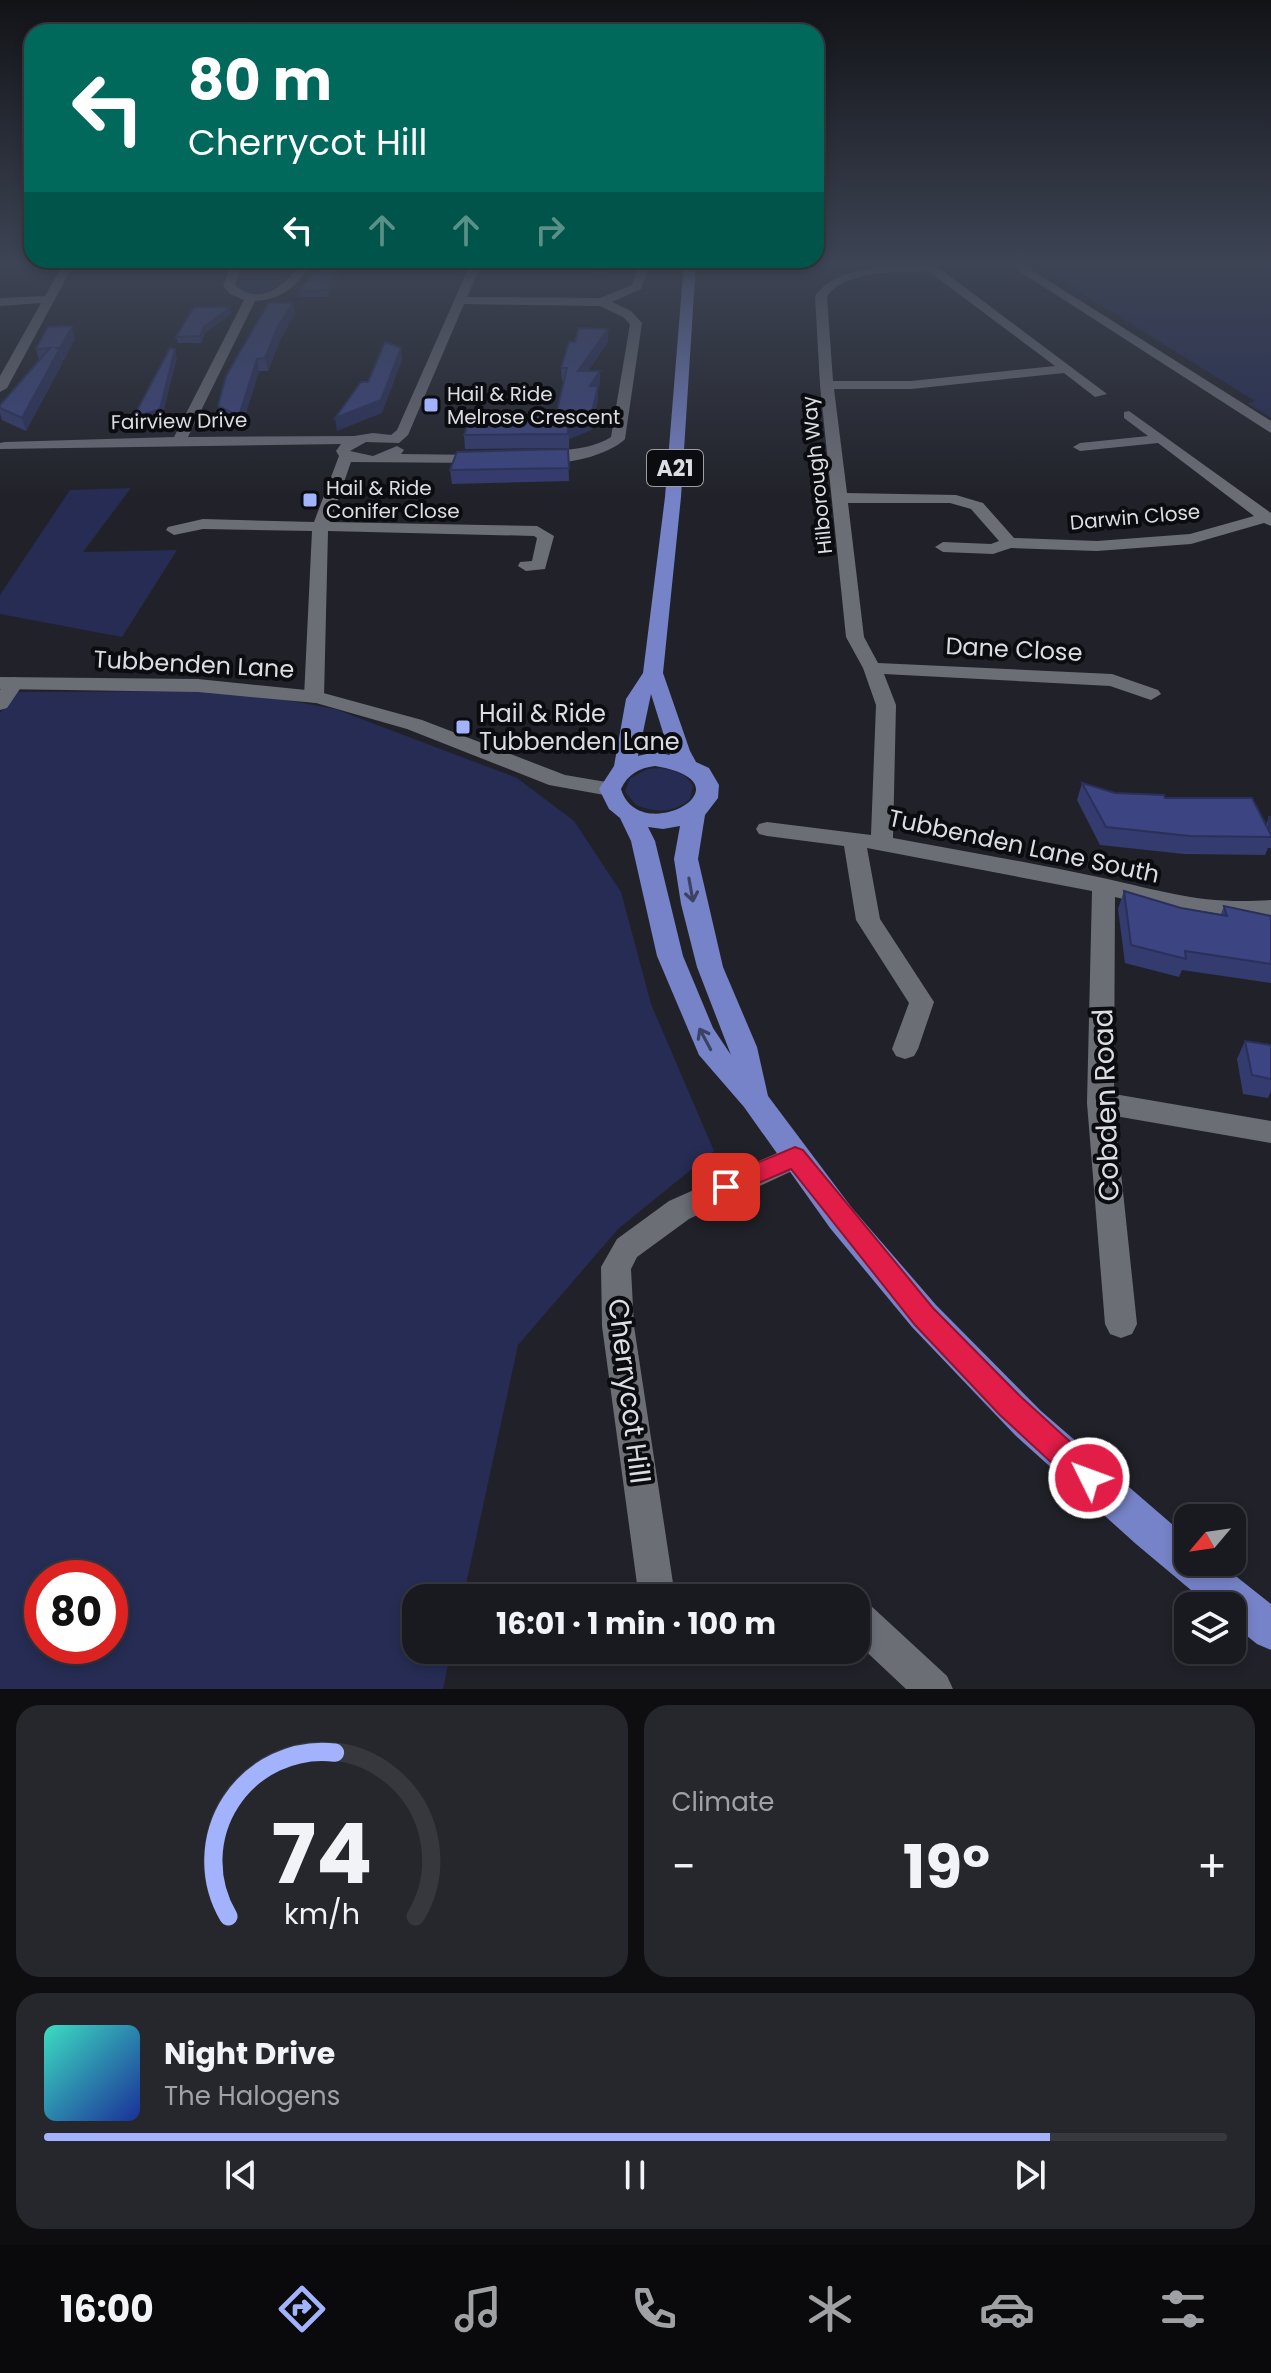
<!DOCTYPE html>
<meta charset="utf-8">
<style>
body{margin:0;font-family:Poppins,sans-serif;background:#26272c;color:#f1f3f6;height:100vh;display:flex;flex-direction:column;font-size:30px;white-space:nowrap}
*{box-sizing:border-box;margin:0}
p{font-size:26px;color:#9fa1a4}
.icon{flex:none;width:44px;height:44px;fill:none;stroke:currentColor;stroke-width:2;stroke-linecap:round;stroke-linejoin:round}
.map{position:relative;height:1689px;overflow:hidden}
.details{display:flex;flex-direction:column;gap:16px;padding:16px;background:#0e0e11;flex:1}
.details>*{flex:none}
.banner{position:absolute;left:24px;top:24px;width:800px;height:244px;border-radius:24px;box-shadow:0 4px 12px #0003,0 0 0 2px #37383d;background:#00695c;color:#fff;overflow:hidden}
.needle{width:52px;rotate:241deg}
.controls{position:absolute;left:1174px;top:1504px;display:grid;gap:16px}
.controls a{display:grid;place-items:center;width:72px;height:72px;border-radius:16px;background:#191a1f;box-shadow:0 4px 12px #0003,0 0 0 2px #37383d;font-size:40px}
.speed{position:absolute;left:24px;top:1560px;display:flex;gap:16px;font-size:40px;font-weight:700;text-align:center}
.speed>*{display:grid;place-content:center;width:104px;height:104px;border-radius:50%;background:#191a1f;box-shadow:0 4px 12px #0003,0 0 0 2px #37383d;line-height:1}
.speed .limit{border:12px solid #d22;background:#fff;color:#111}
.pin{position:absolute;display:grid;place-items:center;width:68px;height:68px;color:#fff;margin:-34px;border-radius:16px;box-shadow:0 4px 12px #0006}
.me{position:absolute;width:88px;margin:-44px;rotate:312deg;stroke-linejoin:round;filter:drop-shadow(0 0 6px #0008)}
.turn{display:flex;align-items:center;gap:28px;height:168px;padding:0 32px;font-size:36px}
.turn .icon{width:104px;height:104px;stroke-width:2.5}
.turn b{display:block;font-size:56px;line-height:68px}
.lanes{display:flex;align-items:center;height:76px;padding:0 32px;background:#0003;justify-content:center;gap:40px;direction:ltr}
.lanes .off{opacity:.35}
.big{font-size:60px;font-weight:700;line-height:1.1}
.details .widget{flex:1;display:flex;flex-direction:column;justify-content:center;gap:12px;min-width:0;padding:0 28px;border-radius:24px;background:#26272c}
.details .dial{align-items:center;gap:0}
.dial svg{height:208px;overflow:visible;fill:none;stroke:#37383d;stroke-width:7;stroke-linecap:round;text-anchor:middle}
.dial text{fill:#f1f3f6;stroke:none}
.song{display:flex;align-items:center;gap:24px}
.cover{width:96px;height:96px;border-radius:12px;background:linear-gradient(135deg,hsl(170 70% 55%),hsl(230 70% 35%))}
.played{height:8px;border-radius:4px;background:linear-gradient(90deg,#a2b2fd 85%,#37383d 85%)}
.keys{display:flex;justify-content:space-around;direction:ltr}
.heat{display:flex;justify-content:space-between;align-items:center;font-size:44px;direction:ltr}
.details .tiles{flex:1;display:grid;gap:16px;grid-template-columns:1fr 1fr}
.widget:last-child{grid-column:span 2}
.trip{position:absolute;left:402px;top:1584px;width:468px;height:80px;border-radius:24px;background:#191a1f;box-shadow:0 4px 12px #0003,0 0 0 2px #37383d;font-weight:700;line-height:80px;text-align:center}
.dock{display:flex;height:128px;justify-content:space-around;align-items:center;background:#0a0a0c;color:#9fa1a4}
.dock .icon{width:56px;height:56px}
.dock .selected{color:#a2b2fd}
.dock b{font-size:36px;color:#f1f3f6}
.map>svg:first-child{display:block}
.green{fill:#262c53;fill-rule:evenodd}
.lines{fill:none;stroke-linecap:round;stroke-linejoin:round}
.minor{fill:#6c6e76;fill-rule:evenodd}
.tertiary{fill:#6c6e76;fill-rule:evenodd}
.secondary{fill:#6c6e76;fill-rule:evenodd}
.trunk{fill:#7683c8;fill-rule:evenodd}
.wall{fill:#343b6f}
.shaded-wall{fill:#2a305a}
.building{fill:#3c4581;stroke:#2a305a;stroke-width:2}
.oneway{stroke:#3b4262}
.route{fill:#e11d48;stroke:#92132f;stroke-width:2}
.poi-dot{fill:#a2b2fd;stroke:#0b0c0f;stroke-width:3}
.labels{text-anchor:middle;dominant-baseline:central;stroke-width:8;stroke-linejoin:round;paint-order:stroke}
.far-poi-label{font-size:20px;fill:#dcdde2;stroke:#0b0c0f;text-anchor:start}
.far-street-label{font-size:20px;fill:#dcdde2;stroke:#0b0c0f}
.shield{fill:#0b0c0f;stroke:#9d9ea3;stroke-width:2}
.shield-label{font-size:22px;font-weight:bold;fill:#dcdde2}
.street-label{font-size:24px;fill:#dcdde2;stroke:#0b0c0f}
.poi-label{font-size:24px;fill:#dcdde2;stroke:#0b0c0f;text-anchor:start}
.near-street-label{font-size:28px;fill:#dcdde2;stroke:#0b0c0f}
</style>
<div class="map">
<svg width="1271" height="1689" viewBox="0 0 1271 1689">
<rect width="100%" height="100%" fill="#212229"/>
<path class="green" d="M242 262H300C287 280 258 313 235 286Z
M1031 262H1271V418L1247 403 1255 401Z
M131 488 83 552 177 550 122 637 0 614V595L70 490Z
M238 691 335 709 517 778 574 821 621 892 651 1004 714 1151 618 1229 518 1345 463 1598H416V1650H451L443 1689H0V713L18 692ZM42 1578H110V1646H42Z
M660 768C674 770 686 773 693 786L690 799C675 813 655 813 636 805L625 792 630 778 648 769Z"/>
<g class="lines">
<path class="minor" d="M64 262H75L7 388 0 392V376L41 303 0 306V298L45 296Z
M232 262H243L235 285C261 308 287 284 301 262H312C297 286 284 299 255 301L188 437 354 436 373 433 391 435 397 430 471 262H482L467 297 600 298 632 285 640 262H651L641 289 612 302 631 311 642 323 625 439C610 455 553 471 535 457 547 447 585 454 611 437L630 324 623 317 600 306 464 304 408 435 399 443 366 442 350 451 373 456 397 446 404 450 401 454 483 455 490 459 483 463 351 462 330 522 537 526 554 536 545 569 526 571 518 566 520 562 532 561 537 538 534 536 328 531 324 697 314 703 304 697 312 531 203 529 174 535 166 530 168 527 203 519 314 522 339 456 336 451 341 444 0 449V443L5 442 174 437 244 300 230 294 223 286Z
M919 262 935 265 1107 394 1095 397 1064 373 911 389H834L847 493 956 495 983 503 1014 538 1097 541 1190 534 1254 516 1158 443 1080 451 1073 447 1080 443 1148 436 1124 418V412L1129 411 1271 513V526L1264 523 1191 544 1097 551 1011 548 993 554 943 552 935 547 943 542 991 544 999 541 971 509 950 503H848L864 637 878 663 1112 674 1158 690 1161 694 1151 700 1110 686 884 674 896 705 893 838C963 851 1033 863 1103 878 1167 892 1203 905 1271 900V916C1213 920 1171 911 1115 897L1114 1094 1271 1121V1143L1115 1116 1137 1324 1132 1334 1121 1338 1110 1334 1105 1324 1087 1103 1092 891 867 848 880 919 934 1002 918 1049 914 1056 905 1059 896 1056 892 1049 909 1003 856 920 844 846 767 836 759 834 756 829 759 824 767 822 871 835 876 705 863 668 846 637 820 385 815 296C838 265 885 267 920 265ZM928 271 1055 366 911 381H833L827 296C848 269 897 273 928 271Z
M15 677 24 683 7 708 0 710V690L8 679Z
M795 1145 805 1149 809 1157 805 1165 689 1219 637 1257 631 1269 634 1326 673 1583 679 1598H643L637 1584 602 1326 601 1267 617 1239 669 1201Z
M856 1599 869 1604 947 1676 953 1689H906L856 1642Z"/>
<path class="tertiary" d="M0 677 198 679 316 691 422 720 565 775 618 784 621 789 618 794 610 796 549 785 407 729 316 703 198 692 0 689Z"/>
<path class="secondary" d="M1005 262H1019L1271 421V433Z"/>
<path class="trunk" d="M684 262H696L681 497 663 673 690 751 696 762 709 768 719 785 718 798 705 815 698 859 723 967 757 1047 768 1096 852 1208 936 1305 1041 1411 1188 1538V1562H1218L1271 1604V1650L1257 1644 1232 1624V1606H1210L1136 1544 1015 1435 912 1327 830 1228 744 1107 699 1055 657 956 631 841 620 818 609 809 599 789 614 766 626 699 643 673 665 497ZM651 694 670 755 655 752 638 756ZM655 766C757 783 639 849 621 789 628 774 639 768 655 766ZM680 826 674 859 681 904 697 967 731 1055 713 1028 683 956 655 841 648 827 663 829Z"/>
</g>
<path class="wall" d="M344 262 328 297H300L299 291Z
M590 262H618L610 273H590Z
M293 303 295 314 280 340 268 371H259L241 429 221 419 218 406Z
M232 313 205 333 201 343H178L176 337Z
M75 338 64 360H62L63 362 26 431 2 420 0 413V405L39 360 36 349Z
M608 342 588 371 600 384 598 388V400L591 430 569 439V448L465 449 464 435 556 415 564 381H562L561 368Z
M568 449 569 481 452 484 450 470Z
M1082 783 1115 793 1165 798 1266 825 1269 817H1271V848H1268L1265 855 1184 854 1100 845 1077 800Z
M1124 891 1181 908 1221 914 1224 906 1271 916V983L1182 970 1179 977 1125 963 1118 909Z
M1245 1041 1271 1045V1091L1268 1098 1243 1094 1237 1059Z"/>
<path class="shaded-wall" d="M340 262H344L328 297 327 290Z
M610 262H618L610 273Z
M293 303 295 314 280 340 268 371 265 358 277 328Z
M230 307 232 313 205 333 201 343 200 336 204 327Z
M72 326 75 338 64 360 60 348Z
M608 329V342L579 384 578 371Z
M401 348 402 360 382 413 337 431 335 418Z
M175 349 177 358 162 418 135 427 133 418Z
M59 350 63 362 26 431 22 418Z
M257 359 259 371 241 429 239 416Z
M600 371V384L598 388V400L591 430 569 439 568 425 590 386Z"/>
<path class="building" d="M322 262H340L327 290 299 291Z
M269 302 293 303 277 328 265 358 257 359 239 416 218 406 226 376Z
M194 307H230L204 327 200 336 176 337Z
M72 326 60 348H56L59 350 22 418 0 408V405L50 348 36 349 48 327Z
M579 328 608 329 578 371H600L590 386H598L591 417 568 425V434L464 435 471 417 556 415 567 368H561L569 342H575Z
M385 342 401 348 381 400 335 418 361 382H368Z
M170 348 175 349 160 409 133 418Z
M568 449 569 468 450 470 457 452Z
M1082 783 1115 793 1164 795 1165 798H1252L1271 835V837L1190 836 1106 827Z
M1269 817H1271V830H1269Z
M1124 891 1181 908 1227 916 1224 906 1271 916V964L1185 951 1186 959 1131 945Z
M1245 1041 1271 1045V1079L1252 1075Z"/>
<defs><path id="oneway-shaft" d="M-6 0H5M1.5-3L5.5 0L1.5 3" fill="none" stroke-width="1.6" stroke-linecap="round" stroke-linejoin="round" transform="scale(2)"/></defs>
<g class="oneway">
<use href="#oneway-shaft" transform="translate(691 890) rotate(80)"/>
<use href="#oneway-shaft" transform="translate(705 1039) rotate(-118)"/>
</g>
<linearGradient id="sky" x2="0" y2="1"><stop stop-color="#121317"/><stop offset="0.53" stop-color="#3d4454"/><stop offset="1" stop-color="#3d4454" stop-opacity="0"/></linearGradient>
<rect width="1271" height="498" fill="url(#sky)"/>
<path class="route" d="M795 1147 803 1150 933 1308 1020 1396 1099 1468 1103 1478 1099 1488 1089 1492 1079 1488 1000 1415 915 1325 791 1169 726 1197 717 1194 714 1187 717 1180Z"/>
<g class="poi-dot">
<rect x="423" y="397" width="16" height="16" rx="4"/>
<rect x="302" y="492" width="16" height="16" rx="4"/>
<rect x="455" y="719" width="16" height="16" rx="4"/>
</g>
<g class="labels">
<g class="far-poi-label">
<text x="447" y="394">Hail &amp; Ride<tspan x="447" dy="23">Melrose Crescent</tspan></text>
<text x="326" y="488">Hail &amp; Ride<tspan x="326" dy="23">Conifer Close</tspan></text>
</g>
<g class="far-street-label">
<text transform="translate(179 421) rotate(-1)">Fairview Drive</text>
<text transform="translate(817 475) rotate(-96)">Hilborough Way</text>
<text transform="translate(1135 517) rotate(-5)">Darwin Close</text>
</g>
<rect class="shield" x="647" y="450" width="56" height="36" rx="6"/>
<g class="shield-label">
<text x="675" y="468">A21</text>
</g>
<g class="street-label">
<text transform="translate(1014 649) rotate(3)">Dane Close</text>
<text transform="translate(194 664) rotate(3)">Tubbenden Lane</text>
<text transform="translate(1024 846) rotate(12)">Tubbenden Lane South</text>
</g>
<g class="poi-label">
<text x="479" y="713">Hail &amp; Ride<tspan x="479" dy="28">Tubbenden Lane</tspan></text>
</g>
<g class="near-street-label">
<text transform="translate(1106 1105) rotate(-92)">Cobden Road</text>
<text transform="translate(629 1391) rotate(83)">Cherrycot Hill</text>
</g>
</g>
</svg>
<div class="controls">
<a><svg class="needle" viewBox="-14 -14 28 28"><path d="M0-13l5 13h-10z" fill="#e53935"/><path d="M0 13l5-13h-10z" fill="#9fa1a4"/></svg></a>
<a><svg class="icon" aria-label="layers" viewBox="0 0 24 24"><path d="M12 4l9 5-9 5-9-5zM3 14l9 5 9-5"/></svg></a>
</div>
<div class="speed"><div class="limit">80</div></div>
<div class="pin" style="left:726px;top:1187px;background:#d93025"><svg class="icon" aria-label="arrive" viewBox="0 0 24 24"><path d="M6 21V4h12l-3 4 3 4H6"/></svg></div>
<svg class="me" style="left:1089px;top:1478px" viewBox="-20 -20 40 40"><circle r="17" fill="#e11d48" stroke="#fff" stroke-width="3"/><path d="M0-11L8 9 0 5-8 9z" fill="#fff"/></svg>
<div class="trip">16:01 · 1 min · 100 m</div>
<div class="banner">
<div class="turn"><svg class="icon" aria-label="left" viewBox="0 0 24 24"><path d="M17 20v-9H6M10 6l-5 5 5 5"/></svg><div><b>80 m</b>Cherrycot Hill</div></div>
<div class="lanes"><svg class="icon" aria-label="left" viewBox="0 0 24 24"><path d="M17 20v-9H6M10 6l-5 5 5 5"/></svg><svg class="icon off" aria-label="ahead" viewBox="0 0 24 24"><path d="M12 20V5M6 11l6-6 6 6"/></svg><svg class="icon off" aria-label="ahead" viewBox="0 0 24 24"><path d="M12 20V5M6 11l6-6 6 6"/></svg><svg class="icon off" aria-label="right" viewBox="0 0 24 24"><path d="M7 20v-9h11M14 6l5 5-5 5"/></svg></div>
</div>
</div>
<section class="details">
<div class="tiles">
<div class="widget dial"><svg viewBox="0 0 100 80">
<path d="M14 69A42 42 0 1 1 86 69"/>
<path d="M14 69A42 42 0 0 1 55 6" stroke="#a2b2fd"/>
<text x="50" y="56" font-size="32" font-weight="700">74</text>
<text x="50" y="72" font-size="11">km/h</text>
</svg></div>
<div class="widget"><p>Climate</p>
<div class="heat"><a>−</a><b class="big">19°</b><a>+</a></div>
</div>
<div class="widget">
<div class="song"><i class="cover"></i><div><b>Night Drive</b><p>The Halogens</p></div></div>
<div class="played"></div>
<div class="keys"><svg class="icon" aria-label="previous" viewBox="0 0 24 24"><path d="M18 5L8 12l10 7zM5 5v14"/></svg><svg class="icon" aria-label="pause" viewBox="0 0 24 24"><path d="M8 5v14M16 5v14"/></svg><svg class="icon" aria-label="next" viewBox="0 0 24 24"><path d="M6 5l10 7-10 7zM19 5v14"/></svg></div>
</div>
</div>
</section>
<nav class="dock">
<b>16:00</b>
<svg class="icon selected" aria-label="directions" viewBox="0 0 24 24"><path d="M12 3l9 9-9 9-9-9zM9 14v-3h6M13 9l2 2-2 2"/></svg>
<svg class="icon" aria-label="music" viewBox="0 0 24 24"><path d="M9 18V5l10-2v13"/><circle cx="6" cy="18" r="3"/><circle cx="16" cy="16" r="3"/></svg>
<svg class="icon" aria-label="phone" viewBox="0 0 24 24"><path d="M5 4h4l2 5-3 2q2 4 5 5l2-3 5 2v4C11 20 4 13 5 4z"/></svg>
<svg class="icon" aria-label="climate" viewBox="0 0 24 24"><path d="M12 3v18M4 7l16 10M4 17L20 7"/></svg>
<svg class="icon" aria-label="car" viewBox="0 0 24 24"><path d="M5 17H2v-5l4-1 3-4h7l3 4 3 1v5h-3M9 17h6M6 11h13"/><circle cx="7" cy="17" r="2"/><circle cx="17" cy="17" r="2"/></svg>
<svg class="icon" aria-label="filters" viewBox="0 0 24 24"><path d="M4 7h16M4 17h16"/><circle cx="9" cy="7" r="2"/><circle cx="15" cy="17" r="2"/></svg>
</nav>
